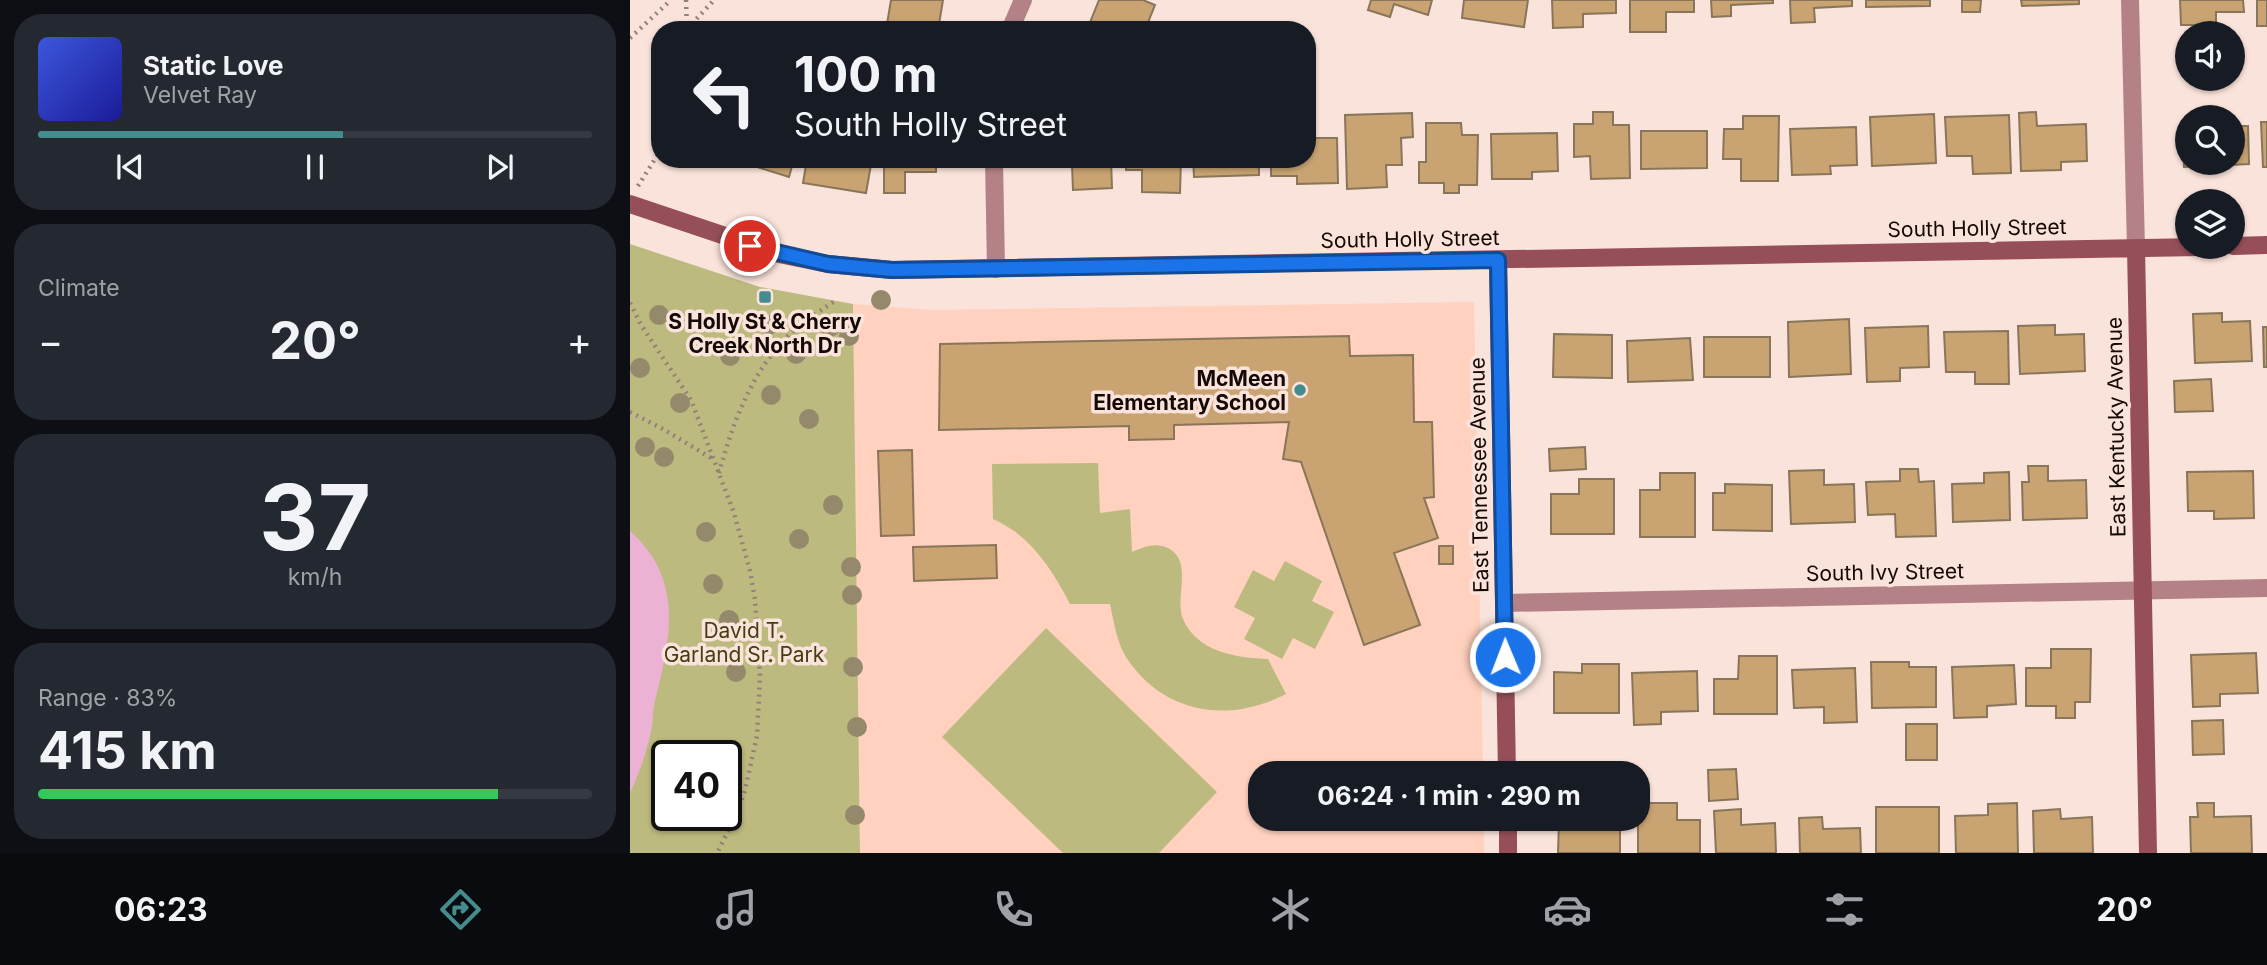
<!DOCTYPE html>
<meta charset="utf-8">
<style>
body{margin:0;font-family:Inter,sans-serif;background:#242831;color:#f1f3f6;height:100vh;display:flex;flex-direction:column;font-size:26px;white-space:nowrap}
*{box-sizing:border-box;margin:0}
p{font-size:23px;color:#9ea1a6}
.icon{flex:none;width:38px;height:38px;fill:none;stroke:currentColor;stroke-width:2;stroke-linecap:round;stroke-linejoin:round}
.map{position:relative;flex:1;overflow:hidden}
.drawer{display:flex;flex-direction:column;gap:14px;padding:14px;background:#0d0f14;width:630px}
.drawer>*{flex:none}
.banner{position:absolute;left:21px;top:21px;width:665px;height:147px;border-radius:28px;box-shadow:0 2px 5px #0004;background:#171b24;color:#f1f3f6;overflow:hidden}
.buttons{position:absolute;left:1545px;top:21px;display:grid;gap:14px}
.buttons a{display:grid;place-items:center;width:70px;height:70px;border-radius:50%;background:#171b24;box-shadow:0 2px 5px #0004;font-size:35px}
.speed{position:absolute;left:21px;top:740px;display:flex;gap:14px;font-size:35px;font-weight:700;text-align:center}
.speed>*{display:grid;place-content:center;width:91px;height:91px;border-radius:50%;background:#171b24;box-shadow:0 2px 5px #0004;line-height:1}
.speed .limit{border:4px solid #111;border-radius:10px;background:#fff;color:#111}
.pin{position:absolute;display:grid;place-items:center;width:60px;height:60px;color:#fff;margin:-30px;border:4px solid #fff;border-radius:50%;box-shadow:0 2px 7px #0007}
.me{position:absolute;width:77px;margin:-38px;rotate:359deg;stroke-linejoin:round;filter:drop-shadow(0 0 5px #0008)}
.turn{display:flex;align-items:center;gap:24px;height:147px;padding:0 28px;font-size:32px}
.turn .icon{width:91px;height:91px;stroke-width:2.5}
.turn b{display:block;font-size:49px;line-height:60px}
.big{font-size:52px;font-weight:700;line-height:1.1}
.drawer .widget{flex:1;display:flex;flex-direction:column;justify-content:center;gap:10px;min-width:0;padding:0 24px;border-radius:28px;background:#242831}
.drawer .dial{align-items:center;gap:0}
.dial b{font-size:91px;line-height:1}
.song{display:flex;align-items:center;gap:21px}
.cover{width:84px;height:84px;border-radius:10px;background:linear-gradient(135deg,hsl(230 70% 55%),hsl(240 70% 35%))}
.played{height:7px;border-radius:4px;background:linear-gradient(90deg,#448c8d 55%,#363941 55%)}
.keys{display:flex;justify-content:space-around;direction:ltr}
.heat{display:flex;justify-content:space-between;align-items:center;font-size:38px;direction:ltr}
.charge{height:10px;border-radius:5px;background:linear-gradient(90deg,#34c759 83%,#363941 0)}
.trip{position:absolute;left:618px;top:761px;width:402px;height:70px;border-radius:28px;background:#171b24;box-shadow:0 2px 5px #0004;font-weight:700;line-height:70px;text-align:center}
.menu{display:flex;height:112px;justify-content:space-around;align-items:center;background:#090b0e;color:#9ea1a6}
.menu .icon{width:49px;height:49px}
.menu .active{color:#448c8d}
.menu b{font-size:32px;color:#f1f3f6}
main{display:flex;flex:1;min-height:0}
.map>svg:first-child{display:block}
.built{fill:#ffd1be}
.green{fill:#bdba7f;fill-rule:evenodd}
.water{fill:#ebb2d3}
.building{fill:#c9a472;stroke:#897559;stroke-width:2}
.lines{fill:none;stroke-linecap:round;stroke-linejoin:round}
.path{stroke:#928079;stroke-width:4.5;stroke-dasharray:2 5;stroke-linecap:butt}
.street{stroke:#b48286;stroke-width:18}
.secondary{stroke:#964f58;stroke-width:18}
.tree{fill:#95896b}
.route-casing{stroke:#114b97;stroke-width:18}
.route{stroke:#1a73e8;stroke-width:12}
.poi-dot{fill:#448c8d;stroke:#fae3da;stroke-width:2.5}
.labels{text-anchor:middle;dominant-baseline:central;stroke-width:7;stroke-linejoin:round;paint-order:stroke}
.street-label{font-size:21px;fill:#150905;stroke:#fae3da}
.poi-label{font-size:21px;font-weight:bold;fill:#150905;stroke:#fae3da}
.park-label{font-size:21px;fill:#433f10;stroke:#fae3da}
</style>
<main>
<section class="drawer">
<div class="widget">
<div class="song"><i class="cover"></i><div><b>Static Love</b><p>Velvet Ray</p></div></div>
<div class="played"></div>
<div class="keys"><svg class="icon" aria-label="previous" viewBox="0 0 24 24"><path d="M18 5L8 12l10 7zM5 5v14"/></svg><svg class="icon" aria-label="pause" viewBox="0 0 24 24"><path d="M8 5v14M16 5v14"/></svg><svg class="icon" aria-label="next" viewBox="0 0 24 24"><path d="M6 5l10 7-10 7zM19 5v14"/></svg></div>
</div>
<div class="widget"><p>Climate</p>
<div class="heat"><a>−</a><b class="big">20°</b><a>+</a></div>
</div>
<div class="widget dial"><b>37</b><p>km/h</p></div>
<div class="widget"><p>Range · 83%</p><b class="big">415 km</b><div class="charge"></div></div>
</section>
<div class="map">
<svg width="1637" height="853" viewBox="0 0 1637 853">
<rect width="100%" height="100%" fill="#fae3da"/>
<path class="built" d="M844 302 853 773 630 774V819H854V853H230L223 304 300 310Z"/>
<path class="green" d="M0 244 130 287 223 304 230 853H0ZM37 756H96V816H37Z
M468 463 470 513 500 509 502 552C514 547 525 542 538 548 564 561 544 598 553 619 567 652 607 658 638 659L656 694C600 723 536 715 498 660 487 644 484 623 480 604H440C421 568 401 536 363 519L362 464Z
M655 561 692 581 682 601 704 612 685 649 663 638 652 659 614 639 625 618 604 607 623 570 644 581Z
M416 628 587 792 529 853H433L312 737Z"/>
<path class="water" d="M0 531C56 581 40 641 24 705 23 712 23 719 22 726 18 749 10 771 0 793Z"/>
<path class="building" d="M261 0H313L308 30H256Z
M469 0H513L525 5 515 30H457Z
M741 0H802L798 15 764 4 760 17 738 10Z
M834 0H898L894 27 832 18Z
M922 0H986V13L953 14V27L923 28Z
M1000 0H1064V12H1036V32H1000Z
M1081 0H1143V3L1101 5V16L1082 17Z
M1160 0H1222V6L1184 8 1185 22 1161 23Z
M1236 0H1300V6L1236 7Z
M1332 0H1351L1350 12H1332Z
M1391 0H1449V4L1392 6Z
M1550 0H1613L1614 12H1586V25H1551Z
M1627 0H1637V26H1627Z
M963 112H983V125H999L1000 178 961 179 960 156 944 157V124H963Z
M1406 112 1407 126 1456 124 1457 161 1431 162V170L1391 171 1389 113Z
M782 113 783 137 771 138 772 165H756L757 187 717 189 715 115Z
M1304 114 1306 163 1242 166 1240 117Z
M1379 115 1381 173 1343 174 1342 156H1317L1315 117Z
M1113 116H1149L1148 181H1111V159H1093L1094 129H1113Z
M1631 122H1637V167H1633Z
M796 123H831L832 135H848L847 185H829V193H814V183H789V162H796Z
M1603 126H1618L1619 164 1554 167 1552 129 1558 128V163H1603Z
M1226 127 1227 165 1200 166 1201 174 1162 175 1160 129Z
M1011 131H1077V168L1011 169Z
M927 133 928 171 902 172V179H862L861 134Z
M677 138H707L708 183 667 184V176H641V159H677Z
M102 159H164L159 177Z
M177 159H242L236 193 173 183Z
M254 159H306V172H275V193H254Z
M416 159H481L482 188 443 190 442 165 416 166Z
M496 159H551L550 193 512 192V170H496Z
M563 159H629V175L564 177Z
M1592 313V322L1620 321 1622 361 1565 363 1563 314Z
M1219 319 1221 374 1159 377 1158 322Z
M1425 325V335L1454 334 1455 371 1390 374 1388 326Z
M1298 326 1299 367 1270 368V381L1237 382 1235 328Z
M1633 327H1637V367H1634Z
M1378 331 1379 384H1345V372H1316L1314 332Z
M924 334 982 335V378L923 377Z
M719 336 720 356 783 355 784 422H802L804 497 794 498 808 538 764 553 790 625 734 645 671 462 653 459 659 422 544 425V439L499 440V426L309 430 310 344Z
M1074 337H1140V377H1074Z
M1060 338 1063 380 998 382 997 341Z
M1581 379 1583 411 1545 412 1544 381Z
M955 447 956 469 920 471 919 449Z
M282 450 284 535 251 536 248 451Z
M1398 466H1418V481L1456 480 1457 518 1393 520 1392 482H1399Z
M1270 469H1288L1289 482 1304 481 1306 536 1266 537 1265 514 1238 515 1236 482 1270 481Z
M1194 470V485L1224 484 1225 522 1161 524 1159 471Z
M1623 471 1624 518 1584 519V511H1558L1557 472Z
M1379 472 1380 520 1323 522 1322 484 1354 483V473Z
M1030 473H1065V537H1010V490H1030Z
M949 479H984V534H921V494H949Z
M1095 484 1142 485V531L1083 530V493H1095Z
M366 545 367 578 284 581 283 547Z
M809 546H823V564H809Z
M1421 649H1461L1460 702H1445V718H1426V706H1396V668H1421Z
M1626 653 1628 693 1590 694V706L1563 707 1561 655Z
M1109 656H1147V714H1084V679H1108Z
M1241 662H1279V667H1306V707L1242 708Z
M952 664H989V713H924V672L952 673Z
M1384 665 1386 704 1357 706V717L1324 718 1322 667Z
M1225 668 1227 722 1194 723V707L1164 708 1162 670Z
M1067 671 1068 711 1031 712V724L1004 725 1002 673Z
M1593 720 1594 754 1563 755 1562 721Z
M1276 724H1307V760H1276Z
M1106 769 1108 799 1079 801 1078 770Z
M1008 803H1047V820H1070V853H1008Z
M1387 803 1388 853H1326L1325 816 1358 815V804Z
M1567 803H1584V817L1621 816 1622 853H1561L1560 817H1568Z
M1246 807H1309V853H1246Z
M1111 809V825L1145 823 1146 853H1086L1084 811Z
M1430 809 1431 819 1462 817 1463 853H1404L1403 811Z
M1192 817 1193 829 1230 828 1231 853H1170L1169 818Z
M929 820H990V853H928Z"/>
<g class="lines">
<path class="path" d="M56 0 57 30
M57 29 84 0
M0 38 41 0
M8 186 30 151
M0 303 11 325 61 400 104 513 120 571 125 599 130 676 127 736 115 790 107 813 87 853
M0 412 33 429 81 458
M89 473C102 425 121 373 157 337 171 323 188 312 205 301"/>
<path class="street" d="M1500 0 1506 248
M380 30 393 0
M364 159 366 269
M875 603 1637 588"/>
<path class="secondary" d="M0 204 149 254 198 264 262 270 1570 247
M1603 246 1637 245
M1506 248 1518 853
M868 260 877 774
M878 819V853"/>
</g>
<g class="tree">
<circle cx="251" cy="300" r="10"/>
<circle cx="29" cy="315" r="10"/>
<circle cx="139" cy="325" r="10"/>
<circle cx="200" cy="327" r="10"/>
<circle cx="219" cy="336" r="10"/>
<circle cx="166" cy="354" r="10"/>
<circle cx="100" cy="356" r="10"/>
<circle cx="10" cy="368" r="10"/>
<circle cx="141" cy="395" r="10"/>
<circle cx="50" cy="403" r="10"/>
<circle cx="179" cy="419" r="10"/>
<circle cx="15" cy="447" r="10"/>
<circle cx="34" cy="457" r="10"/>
<circle cx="203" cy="505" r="10"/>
<circle cx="76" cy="532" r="10"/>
<circle cx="169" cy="539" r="10"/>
<circle cx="221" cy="567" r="10"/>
<circle cx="83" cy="584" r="10"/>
<circle cx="222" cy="595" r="10"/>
<circle cx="99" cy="620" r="10"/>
<circle cx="223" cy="667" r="10"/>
<circle cx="106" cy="672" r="10"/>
<circle cx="227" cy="727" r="10"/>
<circle cx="225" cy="815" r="10"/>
</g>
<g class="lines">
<g class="route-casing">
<path id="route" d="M120 246 198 264 262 270 868 260 875 657"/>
</g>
<use href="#route" class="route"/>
</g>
<g class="poi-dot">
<rect x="128" y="290" width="14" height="14" rx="3.5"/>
<circle cx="670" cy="390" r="7"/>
</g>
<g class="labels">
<g class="street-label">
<text transform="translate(1347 228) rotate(-1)">South Holly Street</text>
<text transform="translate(780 239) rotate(-1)">South Holly Street</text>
<text transform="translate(1486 427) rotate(-91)">East Kentucky Avenue</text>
<text transform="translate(849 475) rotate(-91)">East Tennessee Avenue</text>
<text transform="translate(1255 572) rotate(-1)">South Ivy Street</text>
</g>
<g class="poi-label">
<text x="135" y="321">S Holly St &amp; Cherry<tspan x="135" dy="24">Creek North Dr</tspan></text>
<text x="656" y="378" text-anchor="end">McMeen<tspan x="656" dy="24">Elementary School</tspan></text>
</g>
<g class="park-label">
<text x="114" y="630">David T.<tspan x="114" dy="24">Garland Sr. Park</tspan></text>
</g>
</g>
</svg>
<div class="buttons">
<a><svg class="icon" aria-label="sound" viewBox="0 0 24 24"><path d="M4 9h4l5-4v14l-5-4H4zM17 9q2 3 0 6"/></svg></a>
<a><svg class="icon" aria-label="search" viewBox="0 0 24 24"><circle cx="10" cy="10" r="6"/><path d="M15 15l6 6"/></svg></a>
<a><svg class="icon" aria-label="layers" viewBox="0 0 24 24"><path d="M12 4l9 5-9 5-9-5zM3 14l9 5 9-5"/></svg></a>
</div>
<div class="speed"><div class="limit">40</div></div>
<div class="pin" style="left:120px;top:246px;background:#d93025"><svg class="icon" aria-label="arrive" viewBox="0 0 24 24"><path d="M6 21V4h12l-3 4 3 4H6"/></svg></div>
<svg class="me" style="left:875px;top:657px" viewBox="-20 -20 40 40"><circle r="17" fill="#1a73e8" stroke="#fff" stroke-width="3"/><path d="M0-11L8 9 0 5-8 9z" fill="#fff"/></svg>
<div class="trip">06:24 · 1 min · 290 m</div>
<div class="banner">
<div class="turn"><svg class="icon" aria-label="left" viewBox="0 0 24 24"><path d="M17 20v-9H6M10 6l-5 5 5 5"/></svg><div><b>100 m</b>South Holly Street</div></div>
</div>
</div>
</main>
<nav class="menu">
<b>06:23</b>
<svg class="icon active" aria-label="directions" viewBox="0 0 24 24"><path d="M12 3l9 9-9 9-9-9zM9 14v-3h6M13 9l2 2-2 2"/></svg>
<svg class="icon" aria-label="music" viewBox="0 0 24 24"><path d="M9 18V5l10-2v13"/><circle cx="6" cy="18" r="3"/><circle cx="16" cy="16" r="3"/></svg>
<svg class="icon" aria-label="phone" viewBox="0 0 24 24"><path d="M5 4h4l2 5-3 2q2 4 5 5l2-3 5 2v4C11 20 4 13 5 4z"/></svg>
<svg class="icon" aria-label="climate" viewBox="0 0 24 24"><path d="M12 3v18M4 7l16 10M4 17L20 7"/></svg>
<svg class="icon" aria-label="car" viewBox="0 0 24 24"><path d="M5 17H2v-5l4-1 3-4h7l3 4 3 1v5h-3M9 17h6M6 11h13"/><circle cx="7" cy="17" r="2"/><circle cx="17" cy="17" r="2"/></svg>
<svg class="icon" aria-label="filters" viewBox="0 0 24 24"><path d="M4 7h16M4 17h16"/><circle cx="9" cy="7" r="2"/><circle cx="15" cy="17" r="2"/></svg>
<b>20°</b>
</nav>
